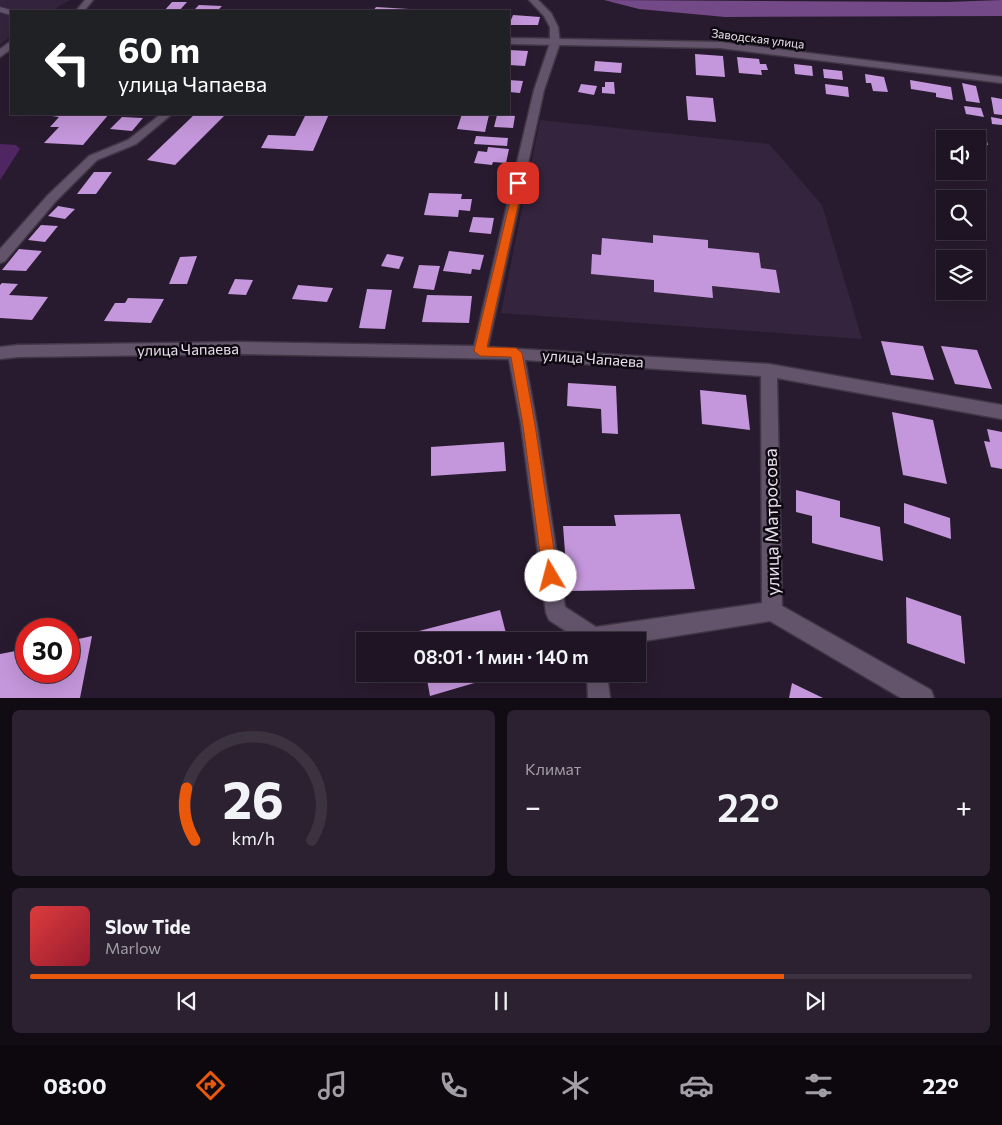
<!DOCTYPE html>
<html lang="ru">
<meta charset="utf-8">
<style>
body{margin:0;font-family:Commissioner,sans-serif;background:#2c2130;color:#f1f3f6;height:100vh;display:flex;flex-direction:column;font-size:19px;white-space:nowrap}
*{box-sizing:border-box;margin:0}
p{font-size:16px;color:#a19ea6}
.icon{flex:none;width:28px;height:28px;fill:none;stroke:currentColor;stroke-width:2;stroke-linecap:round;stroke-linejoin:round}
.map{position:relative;height:698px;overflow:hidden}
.side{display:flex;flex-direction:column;gap:12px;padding:12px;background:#110b13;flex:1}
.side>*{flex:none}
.top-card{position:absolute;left:10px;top:10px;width:500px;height:105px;border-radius:0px;box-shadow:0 5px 20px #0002,0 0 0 1px #3c3341;background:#202124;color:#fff;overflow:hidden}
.tools{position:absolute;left:936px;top:130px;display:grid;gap:10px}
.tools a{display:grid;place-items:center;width:50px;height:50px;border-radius:0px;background:#1f1423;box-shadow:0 5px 20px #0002,0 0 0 1px #3c3341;font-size:25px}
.speed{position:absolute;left:15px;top:618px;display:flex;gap:10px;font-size:25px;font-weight:700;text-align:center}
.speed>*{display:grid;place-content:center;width:65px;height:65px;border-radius:50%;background:#1f1423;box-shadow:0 5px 20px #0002,0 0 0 1px #3c3341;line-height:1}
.speed .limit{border:8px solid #d22;background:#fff;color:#111}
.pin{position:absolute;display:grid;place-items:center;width:42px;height:42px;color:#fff;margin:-21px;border-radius:10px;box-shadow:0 2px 8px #0006}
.me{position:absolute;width:55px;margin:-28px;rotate:352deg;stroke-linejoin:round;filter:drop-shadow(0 0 4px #0008)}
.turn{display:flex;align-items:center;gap:18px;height:105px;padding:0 25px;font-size:22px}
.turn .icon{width:65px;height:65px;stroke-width:2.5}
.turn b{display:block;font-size:35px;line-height:42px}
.big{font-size:38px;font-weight:600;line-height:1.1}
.side .card{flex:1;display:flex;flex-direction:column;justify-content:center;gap:8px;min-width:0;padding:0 18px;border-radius:8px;background:#2c2130}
.side .dial{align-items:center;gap:0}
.dial svg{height:130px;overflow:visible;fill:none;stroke:#3c3341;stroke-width:7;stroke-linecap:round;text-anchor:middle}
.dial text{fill:#f1f3f6;stroke:none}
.song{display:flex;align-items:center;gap:15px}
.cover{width:60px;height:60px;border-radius:8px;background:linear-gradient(135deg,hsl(0 70% 55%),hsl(350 70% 35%))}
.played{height:5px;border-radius:2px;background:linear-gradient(90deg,#ea580c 80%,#3c3341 80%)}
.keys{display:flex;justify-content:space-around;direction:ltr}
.heat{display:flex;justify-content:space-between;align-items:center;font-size:28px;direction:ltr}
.side .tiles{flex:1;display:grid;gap:12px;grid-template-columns:1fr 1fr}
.card:last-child{grid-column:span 2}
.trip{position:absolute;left:356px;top:632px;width:290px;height:50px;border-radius:0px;background:#1f1423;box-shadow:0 5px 20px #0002,0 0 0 1px #3c3341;font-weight:600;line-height:50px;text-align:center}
.tab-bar{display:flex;height:80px;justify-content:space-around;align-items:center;background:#0c080e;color:#a19ea6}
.tab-bar .icon{width:35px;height:35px}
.tab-bar .active{color:#ea580c}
.tab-bar b{font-size:22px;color:#f1f3f6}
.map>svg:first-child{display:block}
.built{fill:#35243d}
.green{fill:#502662}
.water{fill:#744988}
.building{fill:#c496db}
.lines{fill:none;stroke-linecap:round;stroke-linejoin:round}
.service-casing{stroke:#403646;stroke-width:2}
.minor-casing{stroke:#403646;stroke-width:3}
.tertiary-casing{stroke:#403646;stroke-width:3}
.service{fill:#63546b;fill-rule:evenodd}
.minor{fill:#63546b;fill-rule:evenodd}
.tertiary{fill:#63546b;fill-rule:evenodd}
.route{fill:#ea580c;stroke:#983908}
.labels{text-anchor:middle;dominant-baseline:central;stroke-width:5;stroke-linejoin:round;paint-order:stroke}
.far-street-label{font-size:12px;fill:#e7deeb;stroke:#0e0911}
.street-label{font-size:15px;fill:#e7deeb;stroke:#0e0911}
.near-street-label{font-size:18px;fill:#e7deeb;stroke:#0e0911}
</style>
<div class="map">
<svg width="1002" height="698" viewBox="0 0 1002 698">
<rect width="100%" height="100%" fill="#291b2f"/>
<path class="built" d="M0 0H70L51 11H11V36L0 45Z
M540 120 769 144 822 205 862 339 501 313Z"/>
<path class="green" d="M0 144 16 145 20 149 0 180Z"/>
<path class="water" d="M604 0 947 2 1002 0V16L725 17 639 9Z"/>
<path class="building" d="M172 2H187L179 11H164Z
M199 5 222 6 217 11H193Z
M376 7 409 9 408 11H373Z
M513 15 540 17 538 25H509Z
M509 50 528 51 525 66 509 65Z
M695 54 723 56 725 77 696 75Z
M737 57 759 59 760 64H766L768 70H761L762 75 739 73Z
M595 61 622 63 621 73 594 71Z
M794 64 812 66 813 76 795 74Z
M823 69 842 71 843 80 824 78Z
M865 74 884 77 888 92 873 91 871 83H866Z
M509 80 523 81 520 93 509 92Z
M910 80 951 87 953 100 936 97V93L911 89Z
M605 82H614L615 94 602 93V87H605Z
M962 83 976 86 980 103 966 101Z
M581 84 597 86 594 95 578 92Z
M825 84 848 87 849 97 826 94Z
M686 96 713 98 716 122 688 120Z
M991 97 1002 99V115L994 114Z
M964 106 981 108 984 117 966 114Z
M55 114H109L83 145 44 143 59 127H50L59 117 52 116Z
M195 114 225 115 175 165 147 160Z
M306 114H329L313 151 261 148 268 135 295 136Z
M462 114 489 115 485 132 457 129Z
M497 115 515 116 513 128 494 127Z
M122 117 143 118 132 131 110 129Z
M991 117 1002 119V125L992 124Z
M964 131 985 135 988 145 978 143V139H966Z
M476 136 508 138 507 146 474 144Z
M488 147 509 149 506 163 493 162 492 165 474 163 478 151 487 152Z
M94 172H112L96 194H77Z
M429 193 462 194 461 199H472L470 211 459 210 458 217 424 215Z
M58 206 75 209 65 219 48 216Z
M473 217 494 218 491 234 469 232Z
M41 225 58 226 45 242 28 240Z
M653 235 708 240V248L759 253 761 268 776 270 780 293 712 286 713 298 654 292V280L591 274 592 254 601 255 602 238 653 243Z
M19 249 42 251 26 271 2 270Z
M449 251 484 255 480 270 472 269 471 274 443 271Z
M387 254 404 257 399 269 381 266Z
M197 256 187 284H169L180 257Z
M419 265 440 266 434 290 413 288Z
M235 279 253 280 246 295 228 294Z
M2 283 18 284 9 295 48 297 32 320 0 318V285Z
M298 285 333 288 327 302 292 299Z
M367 289 392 290 385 329 359 328Z
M427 295 472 296 469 323 422 322Z
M128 298 164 299 151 323 104 321 115 303H125Z
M881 341 923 346 934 380 891 375Z
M941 346 977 350 992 389 955 384Z
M568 383 616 386 618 434 602 433 601 409 567 406Z
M700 390 746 395 750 430 702 424Z
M892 412 933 420 947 484 903 475Z
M987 429 1002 432V469L991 467 984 441 990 442Z
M504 442 506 471 431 476V447Z
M796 490 840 501V517L880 527 883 561 812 543V516L796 512Z
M904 503 950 518 951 539 904 523Z
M680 514 695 589 568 591 563 526H616L614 515Z
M906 597 961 616 965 664 907 643Z
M500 610 508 641H421L419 631Z
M92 636 80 698H0V654L26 649V671H69V641Z
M426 674H505L430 696Z
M792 683 823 698H789Z"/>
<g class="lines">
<g class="service-casing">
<path id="service" d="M0 7 14 11H11V15L0 12Z"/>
</g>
<g class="minor-casing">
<path id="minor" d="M85 0H93L84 11H76Z
M529 0H538L551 13 558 27 560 43 544 90 488 347 769 364 1002 405V419L777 378 782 606 931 690 934 698H901L770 621 638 642 581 641 549 620 546 613 521 425 509 359 242 354 18 357 0 359V347L18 345 242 342 474 346 534 90 550 43V27L544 16ZM525 360 761 376 762 603 596 627 565 607 537 425Z
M161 114H172L136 144 97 160 56 201 5 261 0 263V249L48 195 89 156 128 140Z
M587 674H607L610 698H588Z"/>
</g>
<g class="tertiary-casing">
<path id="tertiary" d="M509 38 720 42 1002 77V83L720 48 509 44Z
M11 41V49L0 57V49Z"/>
</g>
<use href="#service" class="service"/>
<use href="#minor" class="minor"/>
<use href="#tertiary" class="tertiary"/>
</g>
<path class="route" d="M515 181H521L523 183 487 347 516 348 522 353 535 425 558 576 556 581 551 583 545 581 543 576 523 425 511 357 480 356 474 351Z"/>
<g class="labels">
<g class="far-street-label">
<text transform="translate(758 38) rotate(7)">Заводская улица</text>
</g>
<g class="street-label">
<text transform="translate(188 349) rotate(-1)">улица Чапаева</text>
<text transform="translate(593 358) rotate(4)">улица Чапаева</text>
</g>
<g class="near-street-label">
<text transform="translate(771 522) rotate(-91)">улица Матросова</text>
</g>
</g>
</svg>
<div class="tools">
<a><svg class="icon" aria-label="sound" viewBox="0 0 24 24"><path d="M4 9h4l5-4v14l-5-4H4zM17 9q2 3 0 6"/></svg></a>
<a><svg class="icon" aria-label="search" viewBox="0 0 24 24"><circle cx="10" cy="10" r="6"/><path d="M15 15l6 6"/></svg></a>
<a><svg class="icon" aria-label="layers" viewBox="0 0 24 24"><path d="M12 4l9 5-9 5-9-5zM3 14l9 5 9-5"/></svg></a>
</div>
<div class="speed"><div class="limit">30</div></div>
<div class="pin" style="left:518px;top:183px;background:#d93025"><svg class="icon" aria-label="arrive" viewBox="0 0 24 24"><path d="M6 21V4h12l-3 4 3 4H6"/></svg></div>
<svg class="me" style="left:551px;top:576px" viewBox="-20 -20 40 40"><circle r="19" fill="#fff"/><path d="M0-13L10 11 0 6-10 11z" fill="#ea580c"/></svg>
<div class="trip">08:01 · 1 мин · 140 m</div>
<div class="top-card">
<div class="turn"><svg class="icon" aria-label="left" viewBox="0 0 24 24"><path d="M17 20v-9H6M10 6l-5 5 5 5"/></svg><div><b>60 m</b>улица Чапаева</div></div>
</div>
</div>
<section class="side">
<div class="tiles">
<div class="card dial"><svg viewBox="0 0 100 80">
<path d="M14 69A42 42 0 1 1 86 69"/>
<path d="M14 69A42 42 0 0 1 9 37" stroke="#ea580c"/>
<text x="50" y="56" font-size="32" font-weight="700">26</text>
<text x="50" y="72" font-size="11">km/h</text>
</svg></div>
<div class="card"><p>Климат</p>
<div class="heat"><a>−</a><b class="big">22°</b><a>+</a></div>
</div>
<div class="card">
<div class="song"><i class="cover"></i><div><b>Slow Tide</b><p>Marlow</p></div></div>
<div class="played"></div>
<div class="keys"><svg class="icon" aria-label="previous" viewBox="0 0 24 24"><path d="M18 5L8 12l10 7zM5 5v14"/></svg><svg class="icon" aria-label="pause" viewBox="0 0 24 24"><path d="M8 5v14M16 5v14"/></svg><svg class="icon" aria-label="next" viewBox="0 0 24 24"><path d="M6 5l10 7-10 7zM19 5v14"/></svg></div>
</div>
</div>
</section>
<nav class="tab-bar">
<b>08:00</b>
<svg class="icon active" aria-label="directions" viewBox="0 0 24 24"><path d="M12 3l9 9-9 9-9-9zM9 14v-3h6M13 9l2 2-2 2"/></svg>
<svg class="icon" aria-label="music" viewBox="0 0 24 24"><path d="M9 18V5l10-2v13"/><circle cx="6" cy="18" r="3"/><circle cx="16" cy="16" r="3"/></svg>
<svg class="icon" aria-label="phone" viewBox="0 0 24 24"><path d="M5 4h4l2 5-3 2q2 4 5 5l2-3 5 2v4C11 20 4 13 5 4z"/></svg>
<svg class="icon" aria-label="climate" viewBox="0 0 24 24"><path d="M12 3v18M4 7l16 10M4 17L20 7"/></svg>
<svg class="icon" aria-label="car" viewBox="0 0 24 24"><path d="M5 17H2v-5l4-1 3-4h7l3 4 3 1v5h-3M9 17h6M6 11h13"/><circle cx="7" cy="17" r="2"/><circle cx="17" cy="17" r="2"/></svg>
<svg class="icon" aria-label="filters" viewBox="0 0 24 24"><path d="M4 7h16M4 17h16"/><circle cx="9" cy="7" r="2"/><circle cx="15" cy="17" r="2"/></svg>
<b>22°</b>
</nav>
